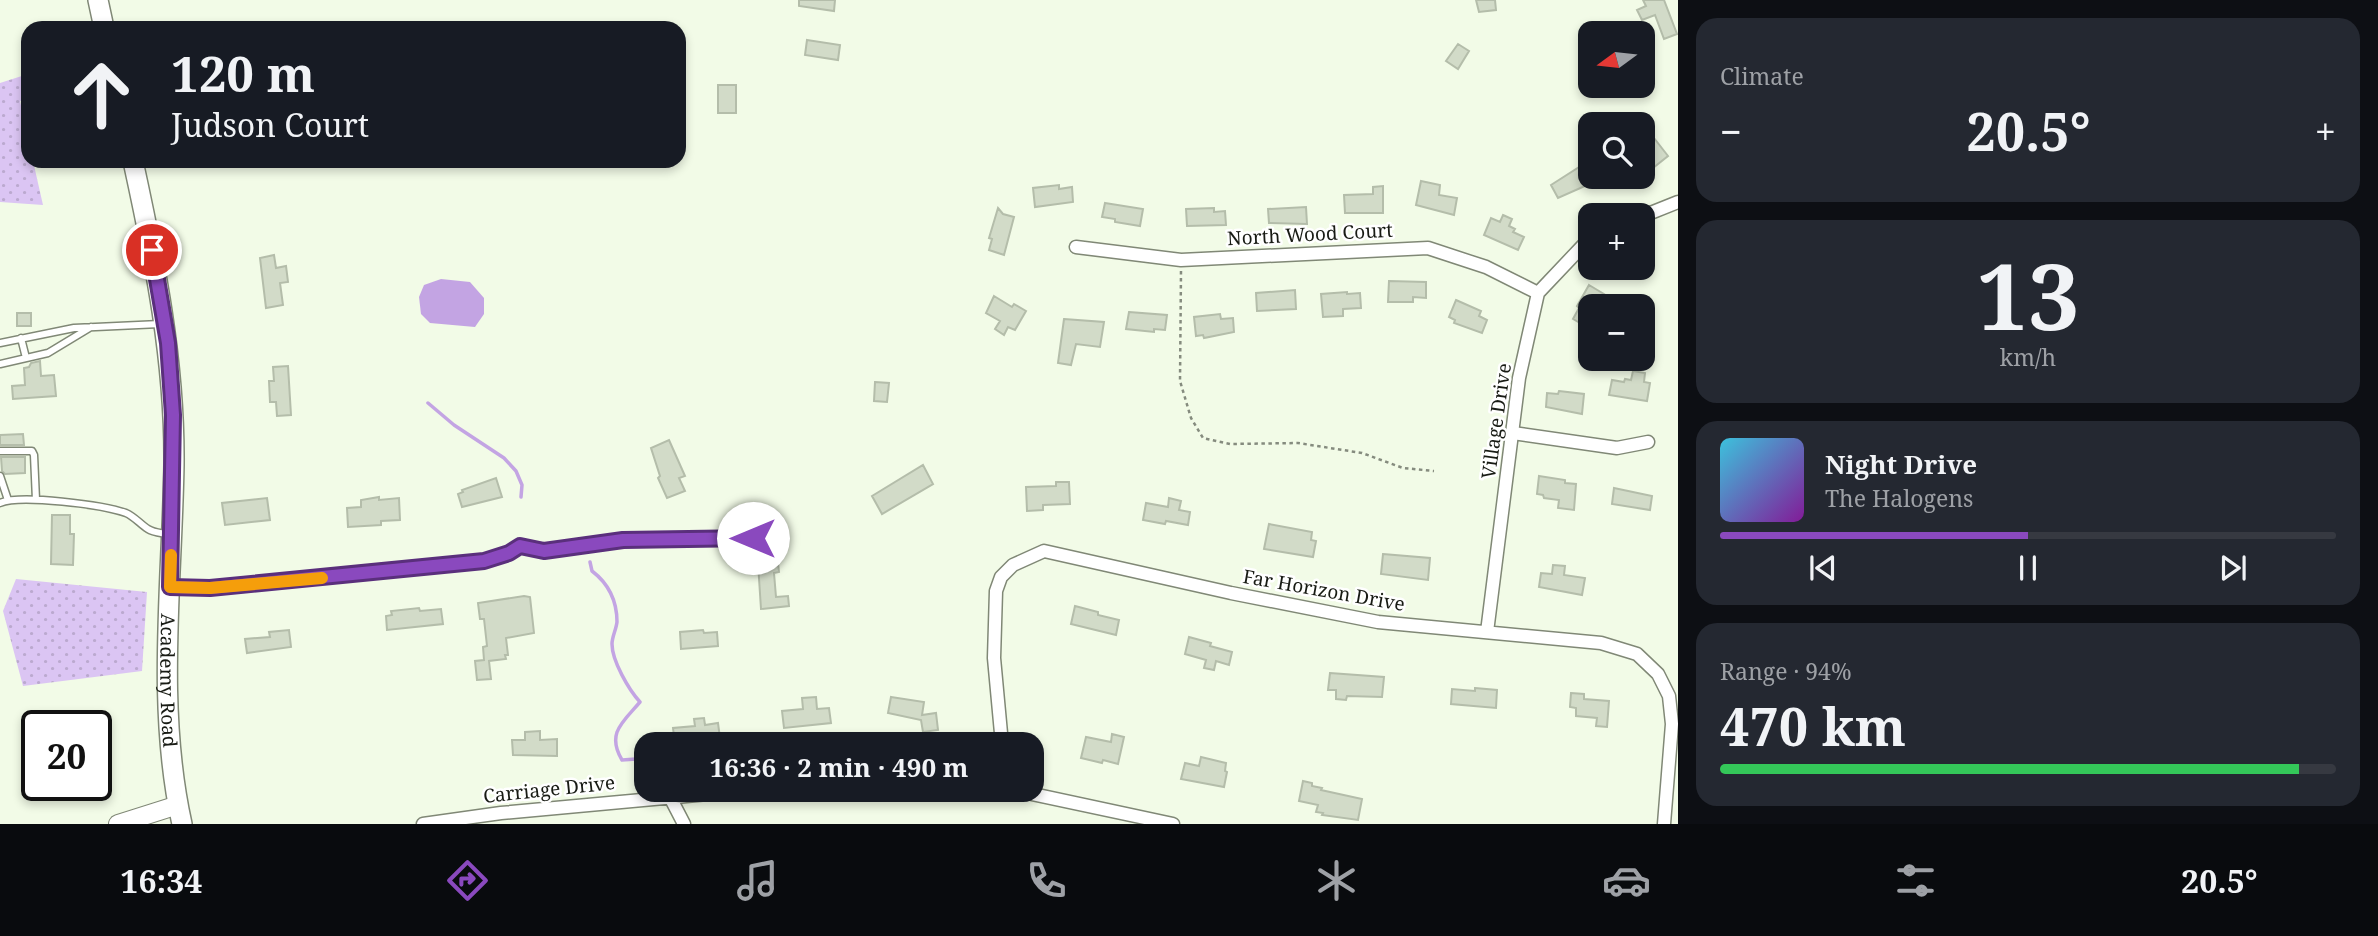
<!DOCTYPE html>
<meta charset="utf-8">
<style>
body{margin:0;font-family:"Noto Serif",serif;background:#242831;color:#f1f3f6;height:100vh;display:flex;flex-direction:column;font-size:26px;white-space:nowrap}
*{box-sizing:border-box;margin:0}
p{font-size:23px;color:#9ea1a6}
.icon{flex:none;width:38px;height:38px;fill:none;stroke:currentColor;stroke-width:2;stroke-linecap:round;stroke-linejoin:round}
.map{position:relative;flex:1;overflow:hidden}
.side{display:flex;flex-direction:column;gap:18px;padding:18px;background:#0d0f14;width:700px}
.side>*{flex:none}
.banner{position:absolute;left:21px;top:21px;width:665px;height:147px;border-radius:21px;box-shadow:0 4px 10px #0003;background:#171b24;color:#f1f3f6;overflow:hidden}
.needle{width:46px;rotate:255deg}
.controls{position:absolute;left:1578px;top:21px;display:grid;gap:14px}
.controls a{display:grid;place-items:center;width:77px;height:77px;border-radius:14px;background:#171b24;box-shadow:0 4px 10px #0003;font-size:35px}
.speed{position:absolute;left:21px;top:710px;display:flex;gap:14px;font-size:35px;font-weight:700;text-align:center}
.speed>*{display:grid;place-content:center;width:91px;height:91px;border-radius:50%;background:#171b24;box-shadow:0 4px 10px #0003;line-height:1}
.speed .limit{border:4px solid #111;border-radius:10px;background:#fff;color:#111}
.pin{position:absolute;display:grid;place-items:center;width:60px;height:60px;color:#fff;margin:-30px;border:4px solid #fff;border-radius:50%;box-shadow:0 2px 7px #0007}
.me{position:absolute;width:77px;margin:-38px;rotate:270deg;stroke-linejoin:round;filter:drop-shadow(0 0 5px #0008)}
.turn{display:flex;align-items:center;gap:24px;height:147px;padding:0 35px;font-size:32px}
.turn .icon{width:91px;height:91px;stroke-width:2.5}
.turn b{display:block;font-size:49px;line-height:60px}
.big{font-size:52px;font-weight:700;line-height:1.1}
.side .widget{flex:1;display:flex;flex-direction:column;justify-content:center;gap:10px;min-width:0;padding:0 24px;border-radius:21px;background:#242831}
.side .dial{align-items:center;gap:0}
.dial b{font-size:91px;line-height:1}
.song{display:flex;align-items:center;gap:21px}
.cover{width:84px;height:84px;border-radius:10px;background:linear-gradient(135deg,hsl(190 70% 55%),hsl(290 70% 35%))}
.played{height:7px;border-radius:4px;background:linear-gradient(90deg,#8a49be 50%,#363941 50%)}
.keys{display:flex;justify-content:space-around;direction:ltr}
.heat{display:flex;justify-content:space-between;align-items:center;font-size:38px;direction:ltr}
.charge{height:10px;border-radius:5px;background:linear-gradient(90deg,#34c759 94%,#363941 0)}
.trip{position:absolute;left:634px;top:732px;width:410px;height:70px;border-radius:21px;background:#171b24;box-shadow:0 4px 10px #0003;font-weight:700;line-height:70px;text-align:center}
.tab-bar{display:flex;height:112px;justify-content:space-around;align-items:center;background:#090b0e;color:#9ea1a6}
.tab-bar .icon{width:49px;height:49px}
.tab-bar .selected{color:#8a49be}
.tab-bar b{font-size:32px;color:#f1f3f6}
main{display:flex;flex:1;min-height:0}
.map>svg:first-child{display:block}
.grass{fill:url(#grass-dots)}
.water{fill:#c3a4e3}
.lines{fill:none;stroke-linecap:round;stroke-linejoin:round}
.stream{stroke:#c3a4e3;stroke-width:3.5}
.building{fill:#d2dbc8;stroke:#b4bdaa;stroke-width:2}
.lane-casing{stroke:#808876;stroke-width:9}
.street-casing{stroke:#808876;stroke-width:15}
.secondary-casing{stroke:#808876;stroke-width:20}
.primary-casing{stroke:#808876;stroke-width:22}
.path{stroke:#858b7e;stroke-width:2.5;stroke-dasharray:3.5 3.5;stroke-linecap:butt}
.lane{stroke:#fff;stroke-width:6}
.street{stroke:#fff;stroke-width:12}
.secondary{stroke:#fff;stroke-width:18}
.primary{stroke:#fff;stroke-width:19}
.route-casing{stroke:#5a2f7c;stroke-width:18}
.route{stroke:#8a49be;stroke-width:12}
.slow{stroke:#f59e0b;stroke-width:12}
.labels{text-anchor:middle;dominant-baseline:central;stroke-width:5;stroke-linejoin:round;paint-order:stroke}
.street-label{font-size:19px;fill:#181b14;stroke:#fff}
</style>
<main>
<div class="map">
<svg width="1678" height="824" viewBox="0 0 1678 824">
<defs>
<pattern id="grass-dots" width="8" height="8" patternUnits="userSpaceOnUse" patternTransform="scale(1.75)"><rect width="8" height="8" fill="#dbc5f3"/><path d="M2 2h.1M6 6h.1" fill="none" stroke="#bba9cf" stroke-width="1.8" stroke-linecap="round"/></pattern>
</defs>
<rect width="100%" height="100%" fill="#f2fbe7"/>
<path class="grass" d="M28 74V98L20 101 28 138V161H33L43 205 0 202V83Z
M16 579 147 592 142 671 23 686 3 611Z"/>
<path class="water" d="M441 279 470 282 484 298V314L475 327 430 323 421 314 419 297 424 285Z"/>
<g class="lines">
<path class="stream" d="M428 403 454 425 504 458 516 471 522 485 521 497
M590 562 592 571C609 584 617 601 617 622 616 630 612 637 612 644 612 661 629 690 640 702 623 722 606 733 622 760L636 759 646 782"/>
</g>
<path class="building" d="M799 0H835L834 11 799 6Z
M1476 0H1495L1496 10 1479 12Z
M1643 0H1664L1677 34 1664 39 1655 15 1642 20 1637 10 1646 6Z
M807 40 840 45 838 60 805 55Z
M1458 44 1469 51 1458 69 1446 61Z
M718 85H736V113H718Z
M1654 138 1668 156 1643 176V147Z
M1584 164 1594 182 1558 198 1551 185Z
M1421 181 1440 185 1439 195 1457 198 1454 215 1416 205Z
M1059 185V189L1072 187 1073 202 1035 207 1033 188Z
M1383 186V213H1345L1344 195 1373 194V187Z
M1105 203 1143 209 1140 226 1115 222V219L1102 217Z
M1306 207 1307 224 1269 223 1268 209Z
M998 208 1003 214 1014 217 1004 255 989 250 992 239 989 238Z
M1214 208V212L1225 211 1226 225 1187 226 1186 209Z
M1503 215 1512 219 1509 226 1515 229 1513 232 1524 237 1518 250 1484 235 1491 218 1500 222Z
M274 255 276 268 286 266 288 282 280 283 283 305 266 308 260 258Z
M1389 281 1426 282V298L1413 297V302H1388Z
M1589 285 1604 294 1597 306H1591V316L1585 326 1573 319 1579 308 1577 306Z
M1295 290 1296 309 1257 311 1256 293Z
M1347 292V294L1360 293 1361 308 1343 309V316L1323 317 1321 294Z
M994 296 1012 307 1014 304 1026 311 1015 330 1008 327 1004 335 995 329 1000 321 986 313Z
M1456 300 1481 311 1479 316 1487 320 1482 333 1454 323 1455 320 1449 317Z
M1129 312 1167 315 1165 330 1154 329V332L1126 329Z
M17 313H31V326H17Z
M1220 314 1221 319 1233 318 1234 332 1204 338 1203 335 1196 336 1194 317Z
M1064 319 1104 322 1100 347 1076 344 1071 365 1058 363Z
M40 361 41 376 54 375 56 396 13 399 12 386 25 385 24 368 29 367 31 363Z
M288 366 291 415 277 416 276 402H270L269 381H274L273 367Z
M1633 371 1645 373 1644 382 1650 383 1647 401 1609 395 1612 380 1624 382 1625 379 1631 380Z
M875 382 889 383 887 402 874 401Z
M1559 391 1584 394 1582 414 1546 407 1547 393 1558 394Z
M23 434 24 445H0V435Z
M669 440 685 476 679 478 685 491 667 498 658 478 660 476 651 448Z
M1 457H25V473L5 474 2 471Z
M923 465 933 484 882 514 872 496Z
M1539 476 1565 480V483L1576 484 1574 510 1558 508 1559 500 1544 498 1543 495 1537 494Z
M496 478 502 497 462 507 458 494 463 492 462 490Z
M1056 482H1069L1070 504 1043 505V510L1027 511 1026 487 1056 486Z
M1614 488 1652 496 1650 510 1612 504Z
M379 497V500L399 498 400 520 381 521V525L348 527 347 508 361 507V500Z
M267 498 270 520 225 525 222 503Z
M1169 498 1181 501 1179 510 1190 512 1188 525 1166 521 1165 524 1143 520 1146 503 1168 507Z
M52 515H70V534H74L73 565 51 564Z
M1269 524 1312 532 1311 540 1316 541 1313 557 1264 549Z
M1383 554 1430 558 1428 580 1381 574Z
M771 562 778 563 779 572 774 573 776 597 788 596 789 606 761 609 758 563Z
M1553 565 1565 566 1564 575 1585 578 1582 595 1539 587 1541 573 1552 574Z
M524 596 530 597 534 633 506 638 508 655H505L506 659 489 661 491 679 477 680 475 661 484 660 483 647 487 646 484 619H480L478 603Z
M1075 606 1098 612V615L1119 620 1116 635 1071 624Z
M419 608 420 611 441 609 443 624 387 630 386 616 392 615 391 611Z
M289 630 291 647 247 653 245 639 270 637 269 632Z
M703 630 704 633 717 632 718 646 681 649 680 632Z
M1189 637 1211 643 1210 646 1232 652 1229 665 1216 661 1214 670 1204 668 1206 660 1185 654Z
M1330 673 1384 677 1382 697 1347 696 1346 700 1336 699V690H1328Z
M1475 688 1497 690 1496 708 1451 704 1452 689 1475 691Z
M1571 693 1584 694V699L1609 701 1607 727 1596 726 1597 718 1576 716V708L1570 707Z
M816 697 817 709 829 708 831 723 784 728 782 711 803 709 802 698Z
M891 697 924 702 922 715 936 713 938 730 923 732 921 720 888 713Z
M704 718 705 725 718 723 720 738 697 740 698 744H675L673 728 695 726 694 719Z
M540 731V740L557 739V756L513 755 512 740H525V732Z
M1112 734 1124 737 1118 764 1103 760 1102 763 1081 758 1086 737 1111 742Z
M1201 757 1226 763 1225 771 1227 772 1224 787 1181 779 1185 763 1199 766Z
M1303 781 1312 783V786L1322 788 1321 790 1362 799 1358 820 1322 815 1323 813 1316 812 1318 805 1299 801Z"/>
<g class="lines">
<g class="lane-casing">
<path id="lane" d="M21 338 26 358
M0 343 74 328 160 324
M0 364 48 353 91 327
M0 451H32L34 455 36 500
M0 476 8 500
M0 503C20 494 104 505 126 513 135 517 140 524 148 529 154 533 163 533 170 535
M520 546 544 551 604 541 642 539 753 538"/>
</g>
<g class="street-casing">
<path id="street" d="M1643 216 1678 202
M1076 247 1181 260 1428 248 1486 267 1538 293
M1513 433 1617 448 1648 442
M169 587 210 588 484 561 509 553 520 546
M1487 632 1519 378 1538 293 1591 237
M1002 744 994 658 996 591 1001 577 1013 565 1044 551 1231 593 1378 622 1601 643 1637 654 1658 674 1669 696 1672 724 1664 824
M1009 789 1173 824
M670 797 684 824
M423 824 501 813 762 789"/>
</g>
<g class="secondary-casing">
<path id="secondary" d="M118 824 178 805"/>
</g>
<g class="primary-casing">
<g id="primary">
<path d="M98 0 104 28"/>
<path id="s1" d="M133 161C155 262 175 361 174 465 172 584 156 707 182 824"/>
</g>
</g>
<path class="path" d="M1181 271 1180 381 1191 418 1203 438 1230 444 1298 443 1362 453 1403 468 1434 471"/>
<use href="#lane" class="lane"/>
<use href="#street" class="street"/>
<use href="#secondary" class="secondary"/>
<use href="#primary" class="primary"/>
</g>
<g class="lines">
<g class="route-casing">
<path id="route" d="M152 250 168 343 173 415 170 587 210 588 484 561 509 553 520 546 544 551 623 540 753 538"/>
</g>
<use href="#route" class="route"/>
<path class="slow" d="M171 555 170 587 210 588 322 578"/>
</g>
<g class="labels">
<g class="street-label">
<text transform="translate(1310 234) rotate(-3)">North Wood Court</text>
<text transform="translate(1496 421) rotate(-82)">Village Drive</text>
<text transform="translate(1324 590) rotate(10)">Far Horizon Drive</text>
<text stroke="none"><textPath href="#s1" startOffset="523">Academy Road</textPath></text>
<text transform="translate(549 789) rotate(-6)">Carriage Drive</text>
</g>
</g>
</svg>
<div class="controls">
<a><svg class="needle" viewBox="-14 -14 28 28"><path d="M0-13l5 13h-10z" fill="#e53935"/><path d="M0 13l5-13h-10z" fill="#9ea1a6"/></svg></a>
<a><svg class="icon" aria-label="search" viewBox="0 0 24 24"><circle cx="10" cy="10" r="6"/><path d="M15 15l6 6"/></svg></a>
<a>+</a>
<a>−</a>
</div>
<div class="speed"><div class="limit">20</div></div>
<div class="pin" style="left:152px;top:250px;background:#d93025"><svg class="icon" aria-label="arrive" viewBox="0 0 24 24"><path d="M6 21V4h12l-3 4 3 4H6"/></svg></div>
<svg class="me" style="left:753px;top:538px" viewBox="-20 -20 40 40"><circle r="19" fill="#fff"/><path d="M0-13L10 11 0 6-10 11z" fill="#8a49be"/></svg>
<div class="trip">16:36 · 2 min · 490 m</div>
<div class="banner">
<div class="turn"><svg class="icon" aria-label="ahead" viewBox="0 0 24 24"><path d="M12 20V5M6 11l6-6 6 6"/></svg><div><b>120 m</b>Judson Court</div></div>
</div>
</div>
<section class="side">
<div class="widget"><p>Climate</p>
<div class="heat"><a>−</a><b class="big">20.5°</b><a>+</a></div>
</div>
<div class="widget dial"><b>13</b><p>km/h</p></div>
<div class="widget">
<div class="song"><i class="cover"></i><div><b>Night Drive</b><p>The Halogens</p></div></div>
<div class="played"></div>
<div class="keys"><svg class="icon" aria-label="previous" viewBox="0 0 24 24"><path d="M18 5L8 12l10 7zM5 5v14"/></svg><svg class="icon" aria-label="pause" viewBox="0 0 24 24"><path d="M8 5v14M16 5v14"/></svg><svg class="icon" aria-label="next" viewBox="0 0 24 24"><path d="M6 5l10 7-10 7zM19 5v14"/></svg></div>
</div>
<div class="widget"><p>Range · 94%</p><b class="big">470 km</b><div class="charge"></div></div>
</section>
</main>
<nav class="tab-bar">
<b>16:34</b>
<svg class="icon selected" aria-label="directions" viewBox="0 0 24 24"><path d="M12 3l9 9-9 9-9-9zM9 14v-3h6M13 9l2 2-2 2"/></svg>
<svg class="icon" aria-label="music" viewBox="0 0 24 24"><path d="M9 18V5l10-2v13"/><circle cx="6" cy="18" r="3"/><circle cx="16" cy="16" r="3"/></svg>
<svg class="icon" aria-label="phone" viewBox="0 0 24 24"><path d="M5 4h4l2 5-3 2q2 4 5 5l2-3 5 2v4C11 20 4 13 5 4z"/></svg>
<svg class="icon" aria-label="climate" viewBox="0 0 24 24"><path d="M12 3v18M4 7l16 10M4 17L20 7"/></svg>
<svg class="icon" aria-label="car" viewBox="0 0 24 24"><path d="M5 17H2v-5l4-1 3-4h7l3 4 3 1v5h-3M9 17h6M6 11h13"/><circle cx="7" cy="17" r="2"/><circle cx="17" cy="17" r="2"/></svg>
<svg class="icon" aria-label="filters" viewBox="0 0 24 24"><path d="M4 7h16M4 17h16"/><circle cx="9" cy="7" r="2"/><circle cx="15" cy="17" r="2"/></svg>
<b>20.5°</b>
</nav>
